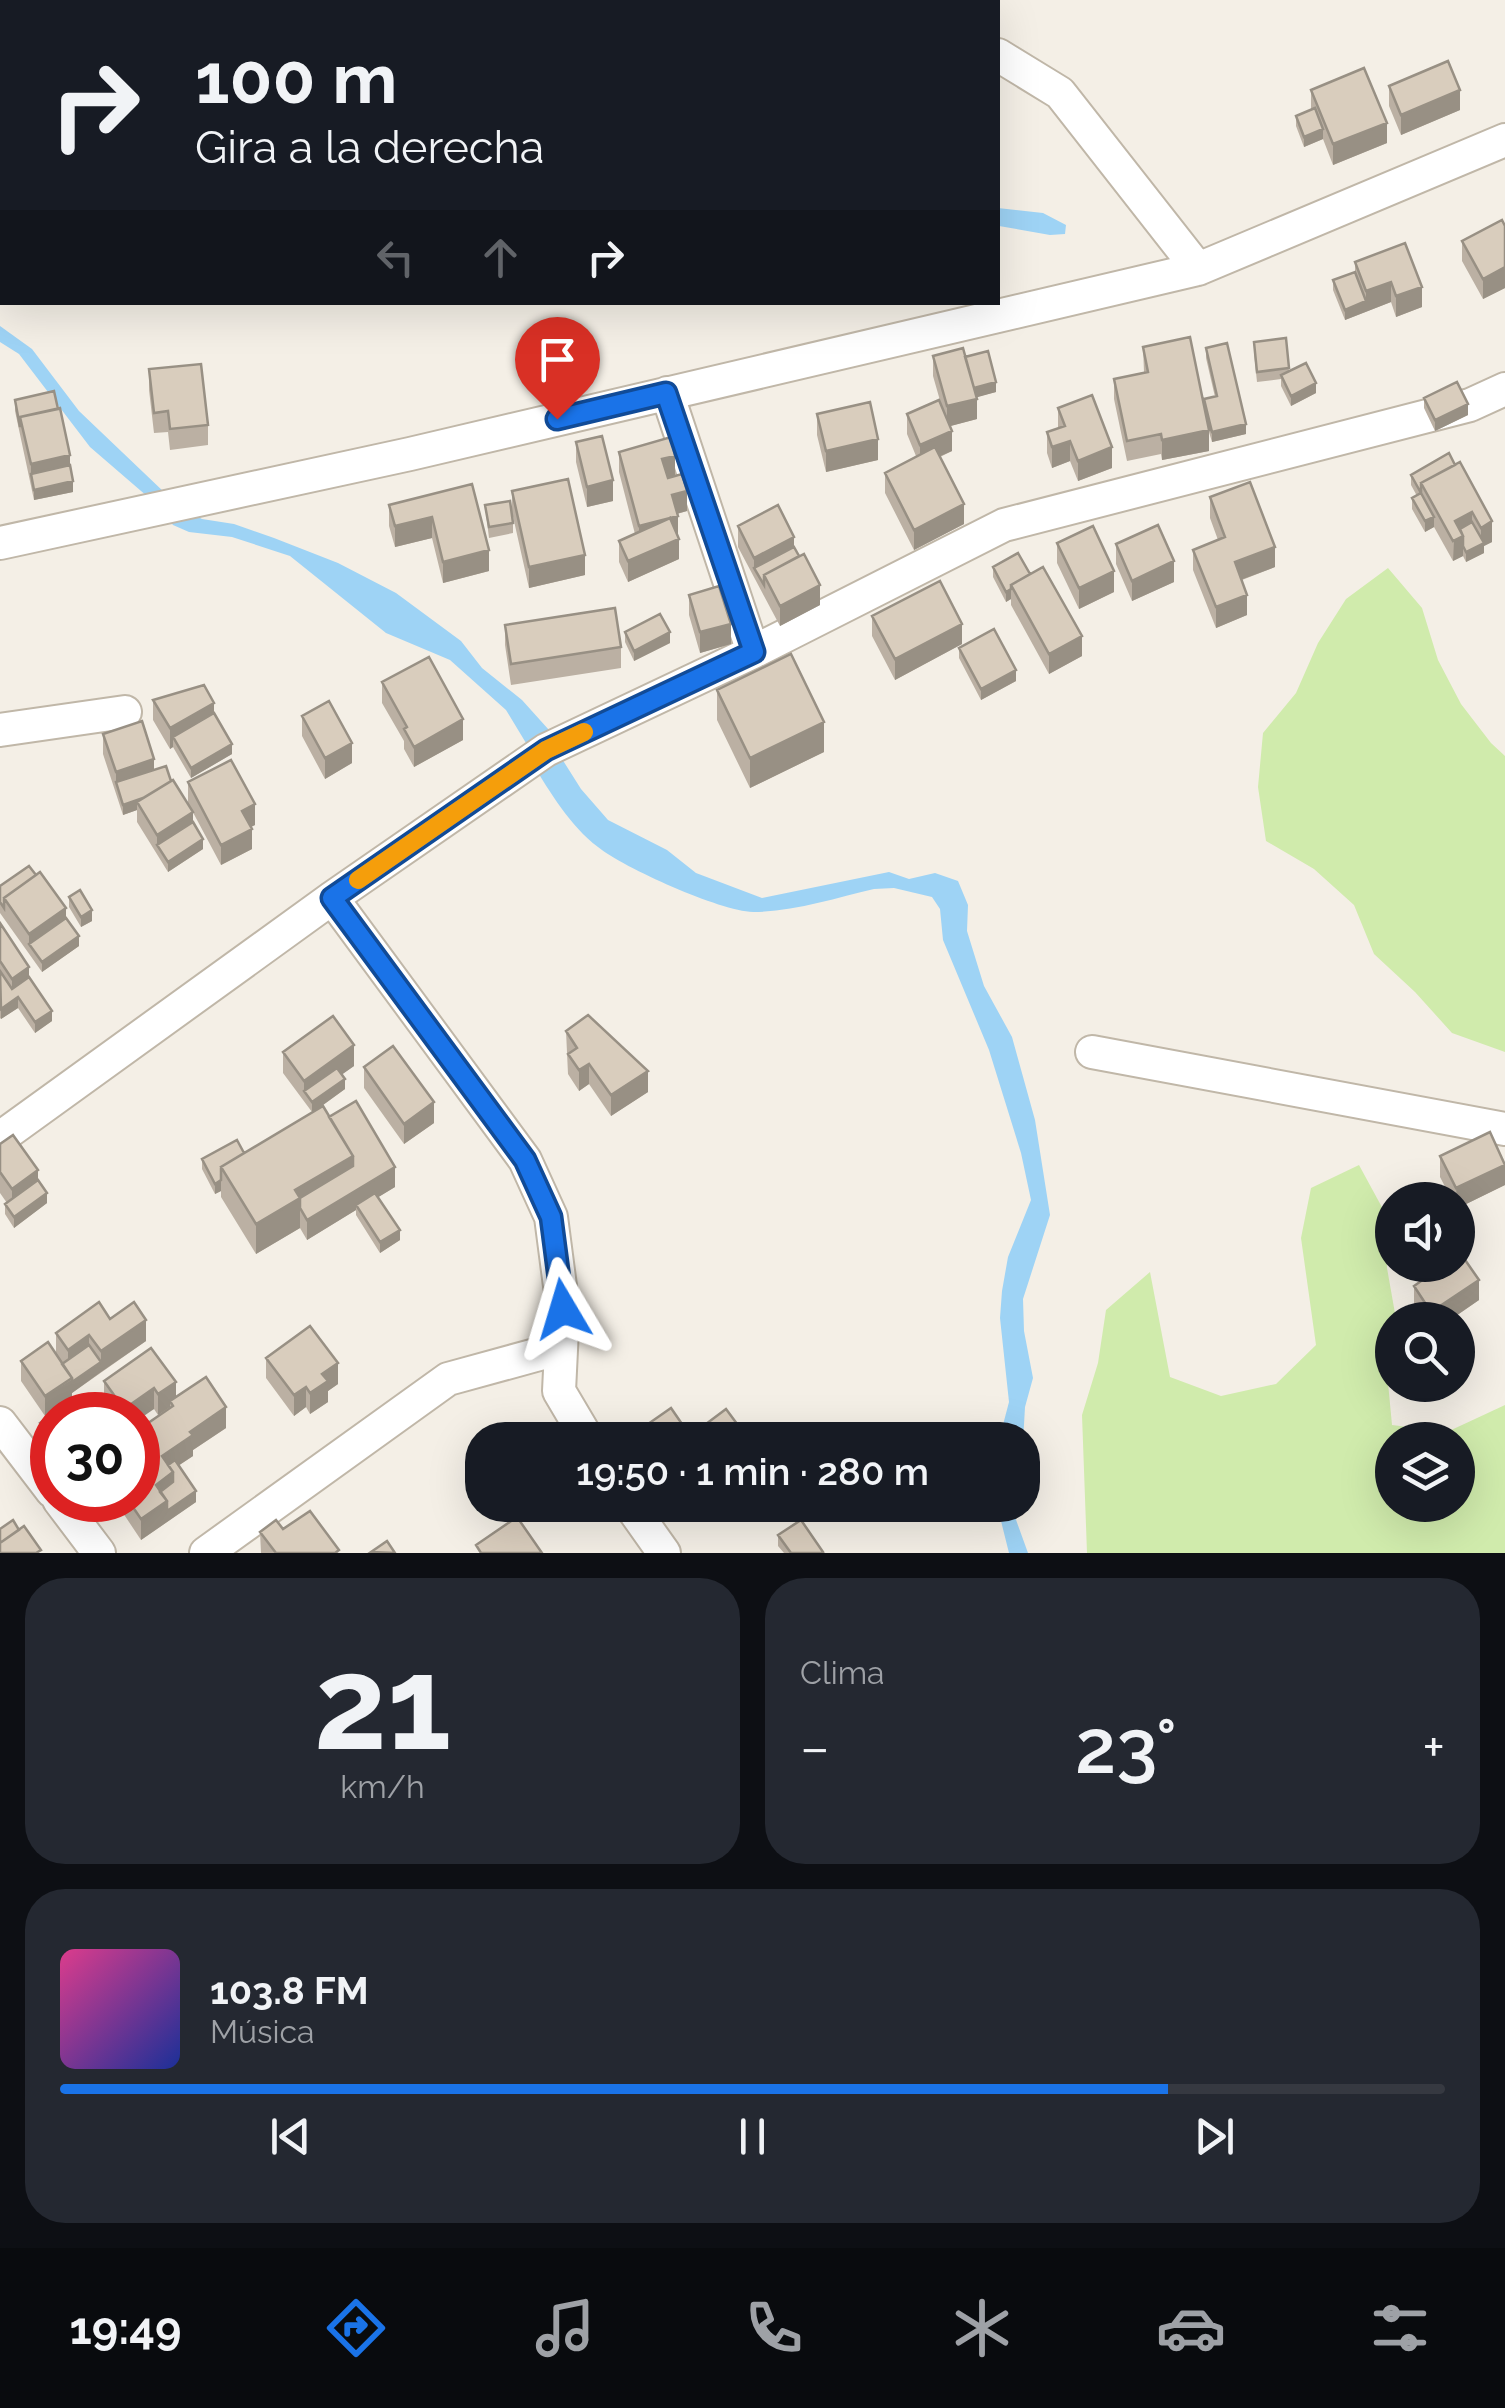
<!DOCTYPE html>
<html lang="es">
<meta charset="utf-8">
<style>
body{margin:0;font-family:Raleway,sans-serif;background:#242831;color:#f1f3f6;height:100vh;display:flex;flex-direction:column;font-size:38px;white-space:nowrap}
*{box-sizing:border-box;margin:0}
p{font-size:32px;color:#9ea1a6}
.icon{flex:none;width:55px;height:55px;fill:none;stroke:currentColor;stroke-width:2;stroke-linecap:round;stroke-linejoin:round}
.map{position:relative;height:1553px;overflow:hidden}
.panel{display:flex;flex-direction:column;gap:25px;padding:25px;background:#0d0f14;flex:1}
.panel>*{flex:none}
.guide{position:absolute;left:0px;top:0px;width:1000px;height:305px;box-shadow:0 10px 40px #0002;background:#171b24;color:#f1f3f6;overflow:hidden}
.buttons{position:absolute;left:1375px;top:1182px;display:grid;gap:20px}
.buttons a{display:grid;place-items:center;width:100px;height:100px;border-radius:50%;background:#171b24;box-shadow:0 10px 40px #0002;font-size:50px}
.speed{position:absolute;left:30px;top:1392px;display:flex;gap:20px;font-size:50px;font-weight:700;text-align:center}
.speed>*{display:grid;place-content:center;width:130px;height:130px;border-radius:50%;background:#171b24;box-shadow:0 10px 40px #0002;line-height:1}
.speed .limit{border:15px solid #d22;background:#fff;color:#111}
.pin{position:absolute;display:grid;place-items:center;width:85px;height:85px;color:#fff;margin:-102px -42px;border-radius:50% 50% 50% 0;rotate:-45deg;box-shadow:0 0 10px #0007}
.pin .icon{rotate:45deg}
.me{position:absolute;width:110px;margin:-55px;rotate:353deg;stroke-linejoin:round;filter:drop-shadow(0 0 8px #0008)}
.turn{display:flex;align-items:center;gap:35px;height:210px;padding:0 30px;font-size:45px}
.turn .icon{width:130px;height:130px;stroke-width:2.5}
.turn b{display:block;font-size:70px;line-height:85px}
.lanes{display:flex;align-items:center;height:95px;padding:0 30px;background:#0003;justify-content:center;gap:50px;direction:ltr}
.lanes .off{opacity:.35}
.big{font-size:75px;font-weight:600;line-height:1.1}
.panel .tile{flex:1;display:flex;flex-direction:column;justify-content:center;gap:15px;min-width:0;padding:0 35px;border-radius:40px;background:#242831}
.panel .dial{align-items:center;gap:0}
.dial b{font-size:130px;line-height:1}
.song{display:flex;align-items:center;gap:30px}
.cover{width:120px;height:120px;border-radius:15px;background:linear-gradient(135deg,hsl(330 70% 55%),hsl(230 70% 35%))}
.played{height:10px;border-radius:5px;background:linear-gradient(90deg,#1a73e8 80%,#363941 80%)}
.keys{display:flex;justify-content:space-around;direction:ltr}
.heat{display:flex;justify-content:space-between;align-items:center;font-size:55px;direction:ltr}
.panel .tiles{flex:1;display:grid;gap:25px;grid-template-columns:1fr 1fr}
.tile:last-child{grid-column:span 2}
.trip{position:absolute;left:465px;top:1422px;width:575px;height:100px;border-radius:40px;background:#171b24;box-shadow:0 10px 40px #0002;font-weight:600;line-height:100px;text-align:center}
.menu{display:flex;height:160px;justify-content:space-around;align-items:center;background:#090b0e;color:#9ea1a6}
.menu .icon{width:70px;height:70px}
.menu .current{color:#1a73e8}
.menu b{font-size:45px;color:#f1f3f6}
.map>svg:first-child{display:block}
.green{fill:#d0ebac;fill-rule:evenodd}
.water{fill:#9ed3f5}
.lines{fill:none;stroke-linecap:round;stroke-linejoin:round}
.minor-casing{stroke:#c0b7a8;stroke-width:36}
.minor{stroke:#fff;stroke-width:32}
.wall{fill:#bbb0a3}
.shaded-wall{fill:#989084}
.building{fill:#d9cdbd;stroke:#989084;stroke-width:2.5}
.route-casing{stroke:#114b97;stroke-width:25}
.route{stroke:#1a73e8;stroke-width:18}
.slow{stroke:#f59e0b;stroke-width:18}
</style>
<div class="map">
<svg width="1505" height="1553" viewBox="0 0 1505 1553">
<rect width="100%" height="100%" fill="#f4efe6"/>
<path class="green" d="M1388 568 1422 608 1438 660 1461 704 1491 743 1505 756V1052L1452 1033 1415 992 1374 954 1354 905 1314 869 1266 841 1258 787 1263 733 1296 693 1318 643 1346 599Z
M1359 1165 1384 1211 1387 1268 1396 1319 1392 1320 1387 1372 1392 1425 1447 1432 1505 1405V1553H1087L1082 1415 1098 1363 1106 1310 1150 1272 1170 1377 1221 1396 1276 1384 1316 1345 1301 1238 1311 1188ZM1392 1440H1458V1505H1392Z"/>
<path class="water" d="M998 208 1043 213 1066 225 1065 234 1050 235 999 226Z
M0 326 32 349 79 411 165 493 148 497 90 447 19 354 0 342Z
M182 508 202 519 234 524 274 538 338 563 396 593 461 641 482 668 522 700 549 730 526 743 506 710 450 660 386 633 290 556 232 537 189 532 173 525 165 516Z
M557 751 581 789 608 820 667 850 696 873 762 898 889 872 909 879 935 873 958 881 968 905 967 931 984 986 1012 1037 1035 1120 1050 1215 1023 1299 1024 1331 1033 1378 1025 1407 1023 1442 999 1440 1009 1402 1000 1318 1002 1291 1008 1257 1031 1200 1021 1153 989 1050 943 940 940 909 932 897 894 888 874 889C835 898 793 912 753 912 720 911 624 868 598 847 570 826 550 792 532 763Z
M997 1505H1016L1015 1517 1028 1553H1009Z"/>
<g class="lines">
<g class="minor-casing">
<path id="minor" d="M906 0 910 2
M998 55 1060 93 1198 269
M667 393 753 652
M0 543 410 454 1198 269 1505 140
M0 730 125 712
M332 898 525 1160 551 1217 563 1309 559 1391 588 1440
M1092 1052 1505 1129
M0 1138 332 898 546 750 753 652 1004 525 1470 405 1505 389
M0 1423 52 1491
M59 1500 99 1553
M630 1505 664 1553
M206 1553 448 1379 561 1348"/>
</g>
<use href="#minor" class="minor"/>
</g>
<path class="wall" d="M1389 86 1460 110 1401 135 1389 106Z
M1311 90 1387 143 1333 165 1323 139 1304 147 1296 126V116L1311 110Z
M1505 226V288L1483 299 1462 261V241Z
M1405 243 1422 307 1396 317 1391 302 1345 320 1333 290V280L1355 272V262Z
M1286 338 1289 371 1316 393 1291 406 1281 386V379L1257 382 1254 353V342Z
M1143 347 1204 406 1215 397 1206 358V348L1246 434 1212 442 1209 432V451L1162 460 1161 454 1127 461 1114 399V379L1144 372Z
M933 356 965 357 996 392 976 397 977 419 950 426 952 451 940 457 964 524 914 550 885 493V473L916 456 907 434V414L941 404 933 376Z
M149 369 208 425V445L170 450 168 432 154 433 149 390Z
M1424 398 1468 415 1435 431 1424 408Z
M15 400 70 465 73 492 34 500 15 411Z
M1058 408 1112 468 1078 481 1070 461 1052 468 1047 453V432L1058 428Z
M817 414 878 460 826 472 817 435Z
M576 442 613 501 587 507 576 462Z
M619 452 675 476 687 511 677 514 679 559 628 582 619 562V541L635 534 619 472Z
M1449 453 1492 542 1484 546V553L1466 562 1463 556 1453 561 1434 527 1425 532 1412 509V498L1417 496 1411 485V475Z
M472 484 489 571 443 583 432 538 395 547 389 526V505Z
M512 491 585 575 529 588 512 512Z
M1210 497 1275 567 1242 580 1247 615 1216 628 1193 570V550L1218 540 1210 518Z
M485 505 513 523V533L489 538Z
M738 526 794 547 820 605 780 626 738 547Z
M1057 543 1114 592 1079 609 1057 563Z
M1116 544 1174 582 1132 601 1116 564Z
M993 567 1030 574 1082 656 1049 674 1011 605V599L1006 602 993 577Z
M689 595 731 644 700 653 689 615Z
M872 616 962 644 895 680 872 636Z
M505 625 621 647V668L511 685 505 645Z
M625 632 670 643 634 661 625 642Z
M959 648 1016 681 981 700 959 658Z
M382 682 463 740 414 767 404 749V741L382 703Z
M717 690 824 752 750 788 717 720Z
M153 700 214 713 232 754 191 778 173 747 170 749 153 720Z
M302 716 352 763 325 779 302 736Z
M103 734 171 781 193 822 203 849 168 872 137 822V810L123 815 103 754Z
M188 782 255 825 251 827 252 849 221 865 188 803Z
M0 886 66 918 79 946 42 972 0 913Z
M69 897 92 921 81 927 69 907Z
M0 923 52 1021 35 1033 18 1008 1 1019 0 1018Z
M566 1031 648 1092 611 1116 589 1084 579 1091 568 1074Z
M283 1052 354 1066 342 1074 345 1089 316 1110 329 1117 395 1187 378 1197 400 1240 380 1253 356 1215V1210L307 1240 300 1228 256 1254 221 1197V1191L215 1194 202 1169V1159L244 1153 312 1112 283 1073Z
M364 1067 434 1123 404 1144 364 1088Z
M0 1144 38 1180 47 1203 14 1228 5 1214V1204L7 1203 0 1193Z
M1440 1156 1505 1163V1185L1458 1208V1200H1452L1440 1177Z
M1414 1286 1479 1300 1450 1320H1423L1414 1306Z
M110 1319 146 1341 72 1393V1398L45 1416 21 1381V1361L56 1353V1333Z
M151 1348 176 1397 226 1428 193 1450V1456L178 1466 196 1502 141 1540 119 1507 106 1515 99 1505 86 1514 76 1500H138L170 1407 158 1415 154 1409 138 1415H114L104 1401V1381Z
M266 1358 338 1384 328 1391V1402L310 1414 306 1407 294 1416 266 1378Z
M52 1415V1450L40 1433V1423Z
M648 1424 693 1440H652L648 1434Z
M706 1424 749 1440H698L706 1434Z
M283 1529 339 1553H261L260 1532Z
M778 1535 823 1553H784L778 1546Z"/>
<path class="shaded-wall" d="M1460 90V110L1401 135V115Z
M1387 123V143L1333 165V144Z
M1323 129V139L1304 147V137Z
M1505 267V288L1483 299V279Z
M1391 282V302L1345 320V310L1366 301V291Z
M1422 287V307L1396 317V296Z
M996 382V392L971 399V389Z
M1316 383V393L1291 406V396Z
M977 399V419L947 427V406Z
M1468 404V415L1435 431V420Z
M1246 424V434L1212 442V432Z
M1209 430V451L1162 460V440Z
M952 431V451L920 465V445Z
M878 439V460L826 472V451Z
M1070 441V461L1052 468V447Z
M1112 447V468L1078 481V461Z
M70 455V475L31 474V484V464Z
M675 456V476L662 480V459Z
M613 480V501L587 507V487Z
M73 481V492L34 500V490Z
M687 491V511L672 515V495Z
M964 504V524L914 550V530Z
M1472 512V532L1463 537V556L1453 561 1455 521Z
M678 516V536L639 547V526Z
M432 517V538L395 547V526Z
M1434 517V527L1425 532V521Z
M1492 521V542L1484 546V553L1466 562V552L1481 544V528Z
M794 537V557L754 568V558Z
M679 539V559L628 582V561Z
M1275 547V567L1235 582V562Z
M489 550V571L443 583V562Z
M585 555V575L529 588V567Z
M1174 561V582L1132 601V581Z
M1114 571V592L1079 609V588Z
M820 585V605L780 626V606Z
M1011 589V599L1006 602V592Z
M1247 595V615L1216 628V607Z
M731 624V644L700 653V632Z
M962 624V644L895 680V659Z
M670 632V643L634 661V651Z
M1082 636V656L1049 674V654Z
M1016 670V681L981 700V689Z
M214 703V723L173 737V747L170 749V728Z
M463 719V740L414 767V747Z
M824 722V752L750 788V758Z
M352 743V763L325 779V758Z
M232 744V754L191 778V768Z
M154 759V780L116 782V772Z
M173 788 137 802V810L123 815V805Z
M255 804V825L242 831V811Z
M193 812V833L157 845V835Z
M252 829V849L221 865V845Z
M203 839V849L168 872V862Z
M66 908V928L29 944V934Z
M92 910V921L81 927V917Z
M79 936V946L42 972V962Z
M29 967V987L12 999V979Z
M18 997V1008L1 1019V1009Z
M52 1011V1021L35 1033V1022Z
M354 1045V1066L309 1098 304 1091V1101V1081Z
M589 1064V1084L579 1091V1070Z
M648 1071V1092L611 1116V1095Z
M345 1079V1089L312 1113V1102Z
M434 1102V1123L404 1144V1124Z
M353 1156V1187L300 1208V1228L256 1254V1224L295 1190Z
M1505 1165V1185L1458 1208 1456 1188Z
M395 1167V1187L359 1209 356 1205V1210L307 1240V1220Z
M38 1170V1190L12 1209V1189Z
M221 1180V1191L215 1194V1184Z
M47 1193V1203L14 1228V1217Z
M400 1230V1240L380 1253V1242Z
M1479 1280V1300L1450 1320H1431V1312Z
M146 1320V1341L101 1372V1351Z
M89 1335V1355L68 1370V1350Z
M101 1362V1372L72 1393V1398L45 1416V1396Z
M338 1363V1384L328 1391V1402L310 1414V1393L322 1374Z
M176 1382V1402L170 1401V1407L158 1415V1394Z
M306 1387V1407L294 1416V1395Z
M154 1388V1409L138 1420V1415H124V1409Z
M226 1407V1428L193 1450V1456L167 1473 162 1456 190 1432Z
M173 1472V1493L161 1502 156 1485Z
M196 1491V1502L141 1540V1519L167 1501Z
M91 1500H100V1505L86 1514V1504Z
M106 1500H119V1507L106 1515Z"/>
<path class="building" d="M1448 61 1460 90 1401 115 1389 86Z
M1364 68 1387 123 1333 144 1311 90Z
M1315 108 1323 129 1304 137 1296 116Z
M1502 220 1505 226V267L1483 279 1462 241Z
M1405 243 1422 287 1396 296 1391 282 1366 291 1355 262Z
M1355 272 1366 301 1345 310 1333 280Z
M1190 337 1209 430 1162 440 1161 434 1127 441 1114 379 1148 372 1143 347Z
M1286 338 1289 368 1257 372 1254 342Z
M1227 343 1246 424 1212 432 1204 399 1217 396 1206 348Z
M963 348 977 399 947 406 933 356Z
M988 351 996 382 974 388 965 357Z
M1306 363 1316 383 1291 396 1281 375Z
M201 364 208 425 170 429 168 411 154 413 149 369Z
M1457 382 1468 404 1435 420 1424 398Z
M54 391 58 409 20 417V427L15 400Z
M1092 395 1112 447 1078 461 1070 441 1052 447 1047 432 1065 426 1058 408Z
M939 400 952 431 920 445 907 414Z
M870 402 878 439 826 451 817 414Z
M60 408 70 455 31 464 20 417Z
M602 436 613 480 587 487 576 442Z
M671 437 675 456 662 459 668 478 682 474 687 491 672 495 678 516 639 526 619 452Z
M935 447 964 504 914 530 885 473Z
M1449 453 1455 465 1421 483V493L1411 475Z
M1460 462 1492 521 1481 528 1472 512 1455 521 1463 536 1453 541 1421 483Z
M70 465 73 481 34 490 31 474Z
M568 479 585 555 529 567 512 491Z
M1250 482 1275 547 1235 562 1247 595 1216 607 1193 550 1225 537 1210 497Z
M472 484 489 550 443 562 432 517 395 526 389 505Z
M1421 493 1434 517 1425 521 1412 498Z
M510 501 513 523 489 527 485 505Z
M778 505 794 537 754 558 738 526Z
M670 518 679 539 628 561 619 541Z
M1472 522 1484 543 1466 552 1463 546V536L1460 529Z
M1158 525 1174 561 1132 581 1116 544Z
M1093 526 1114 571 1079 588 1057 543Z
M794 547 799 556 764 575V585L754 568Z
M1018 553 1030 574 1011 585V589L1006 592 993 567Z
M804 554 820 585 780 606 764 575Z
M1043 567 1082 636 1049 654 1011 585Z
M940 581 962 624 895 659 872 616Z
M719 586 731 624 700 632 689 595Z
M615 608 621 647 511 664 505 625Z
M660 614 670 632 634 651 625 632Z
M994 629 1016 670 981 689 959 648Z
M791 654 824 722 750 758 717 690Z
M429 657 463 719 414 747 404 729 407 727 382 682Z
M204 685 214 703 170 728 153 700Z
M329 701 352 743 325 758 302 716Z
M214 713 232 744 191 768 173 737Z
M142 721 154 759 116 772 103 734Z
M231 760 255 804 242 811 252 829 221 845 188 782Z
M166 766 171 781 143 798 123 805 116 782Z
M173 780 193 812 157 835 137 802Z
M193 822 203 839 168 862 157 845Z
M29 866 36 875 4 898V908L0 902V886Z
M40 872 66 908 29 934 4 898Z
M80 890 92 910 81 917 69 897Z
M66 918 79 936 42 962 29 944Z
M0 923 29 967 12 979 0 961Z
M0 971 12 989 29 977 52 1011 35 1022 18 997 1 1009Z
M588 1015 648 1071 611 1095 589 1064 579 1070 568 1054 577 1048 566 1031Z
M333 1016 354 1045 304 1081 283 1052Z
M393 1046 434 1102 404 1124 364 1067Z
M337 1068 345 1079 312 1102 304 1091Z
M356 1101 395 1167 307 1220 300 1208V1198L353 1166V1156L329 1117Z
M323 1106 353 1156 295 1190 300 1198 256 1224 221 1167Z
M1490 1132 1505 1165 1456 1188 1440 1156Z
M13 1135 38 1170 12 1189 0 1172V1144Z
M237 1140 244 1153 221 1167V1180L215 1184 202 1159Z
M38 1180 47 1193 14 1217 5 1204Z
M375 1193 400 1230 380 1242 356 1205Z
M1461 1254 1479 1280 1431 1312 1414 1286 1444 1265H1458V1256Z
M99 1302 110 1319 134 1302 146 1320 101 1351 89 1335 68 1350 56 1333Z
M310 1326 338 1363 322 1374 328 1381 310 1393 306 1387 294 1395 266 1358Z
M48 1342 72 1378 45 1396 21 1361Z
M89 1345 101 1362 72 1382V1378L62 1364Z
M151 1348 176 1382 158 1394 154 1388 124 1409 104 1381Z
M206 1377 226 1407 190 1432 193 1435 162 1456 173 1472 156 1485 167 1501 141 1519 128 1500H138V1430L173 1406 170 1401Z
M671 1408 693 1440H659L648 1424Z
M59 1409 64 1415H52V1440L40 1423Z
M726 1409 749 1440H718L706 1424Z
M706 1434 710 1440H698Z
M175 1460 196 1491 167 1511V1501L160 1492 173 1482V1472L168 1465Z
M310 1511 339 1550 335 1553H276L260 1532 276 1520 283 1529Z
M517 1517 542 1553H481L476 1545Z
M13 1520 19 1530 0 1543V1529Z
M801 1520 823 1552 821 1553H791L778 1535Z
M24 1526 41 1550 36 1553H0V1543Z
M387 1541 395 1553 371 1552Z"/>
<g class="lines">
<g class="route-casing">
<path id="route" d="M557 419 666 393 754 652 546 750 332 898 525 1160 551 1217 563 1309"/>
</g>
<use href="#route" class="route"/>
<path class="slow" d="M358 880 546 750 584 732"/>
</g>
</svg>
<div class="buttons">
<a><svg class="icon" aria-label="sound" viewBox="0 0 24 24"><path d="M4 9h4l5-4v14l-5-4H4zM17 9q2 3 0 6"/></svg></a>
<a><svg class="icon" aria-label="search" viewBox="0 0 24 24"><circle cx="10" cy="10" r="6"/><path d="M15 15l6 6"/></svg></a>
<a><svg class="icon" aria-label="layers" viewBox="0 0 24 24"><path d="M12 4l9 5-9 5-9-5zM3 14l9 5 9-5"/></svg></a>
</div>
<div class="speed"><div class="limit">30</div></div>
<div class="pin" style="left:557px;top:419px;background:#d93025"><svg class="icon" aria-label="arrive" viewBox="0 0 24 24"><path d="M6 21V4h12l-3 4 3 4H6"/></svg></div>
<svg class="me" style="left:563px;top:1309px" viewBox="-20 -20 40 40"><path d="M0-17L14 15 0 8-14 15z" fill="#1a73e8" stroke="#fff" stroke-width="4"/></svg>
<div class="trip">19:50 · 1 min · 280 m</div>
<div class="guide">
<div class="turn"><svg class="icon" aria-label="right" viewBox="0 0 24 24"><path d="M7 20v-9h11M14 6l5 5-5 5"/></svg><div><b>100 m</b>Gira a la derecha</div></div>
<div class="lanes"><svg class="icon off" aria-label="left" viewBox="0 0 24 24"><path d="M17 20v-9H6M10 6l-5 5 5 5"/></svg><svg class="icon off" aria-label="ahead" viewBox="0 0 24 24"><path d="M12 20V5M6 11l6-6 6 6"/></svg><svg class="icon" aria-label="right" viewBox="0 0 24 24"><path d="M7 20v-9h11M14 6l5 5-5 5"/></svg></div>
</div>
</div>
<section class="panel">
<div class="tiles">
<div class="tile dial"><b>21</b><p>km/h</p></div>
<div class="tile"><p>Clima</p>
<div class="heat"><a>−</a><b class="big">23°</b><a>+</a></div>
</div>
<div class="tile">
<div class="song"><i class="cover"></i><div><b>103.8 FM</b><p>Música</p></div></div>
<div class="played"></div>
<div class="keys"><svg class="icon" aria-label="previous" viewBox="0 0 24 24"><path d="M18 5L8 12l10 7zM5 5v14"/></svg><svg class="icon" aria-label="pause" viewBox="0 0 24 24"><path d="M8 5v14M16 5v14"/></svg><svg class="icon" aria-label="next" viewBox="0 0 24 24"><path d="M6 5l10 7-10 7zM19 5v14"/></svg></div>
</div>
</div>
</section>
<nav class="menu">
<b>19:49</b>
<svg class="icon current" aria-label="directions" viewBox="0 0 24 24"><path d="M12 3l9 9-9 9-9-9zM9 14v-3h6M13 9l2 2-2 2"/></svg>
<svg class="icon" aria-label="music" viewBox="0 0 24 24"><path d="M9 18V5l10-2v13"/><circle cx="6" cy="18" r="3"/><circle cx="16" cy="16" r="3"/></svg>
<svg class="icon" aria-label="phone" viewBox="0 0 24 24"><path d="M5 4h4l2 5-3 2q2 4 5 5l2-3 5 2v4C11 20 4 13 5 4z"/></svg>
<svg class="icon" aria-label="climate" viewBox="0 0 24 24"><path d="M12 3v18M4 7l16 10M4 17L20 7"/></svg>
<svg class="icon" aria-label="car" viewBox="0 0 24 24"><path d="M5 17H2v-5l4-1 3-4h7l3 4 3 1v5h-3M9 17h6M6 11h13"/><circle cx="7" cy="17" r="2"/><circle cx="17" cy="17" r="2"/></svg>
<svg class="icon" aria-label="filters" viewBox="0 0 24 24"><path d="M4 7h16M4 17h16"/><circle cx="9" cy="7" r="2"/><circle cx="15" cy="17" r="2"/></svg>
</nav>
